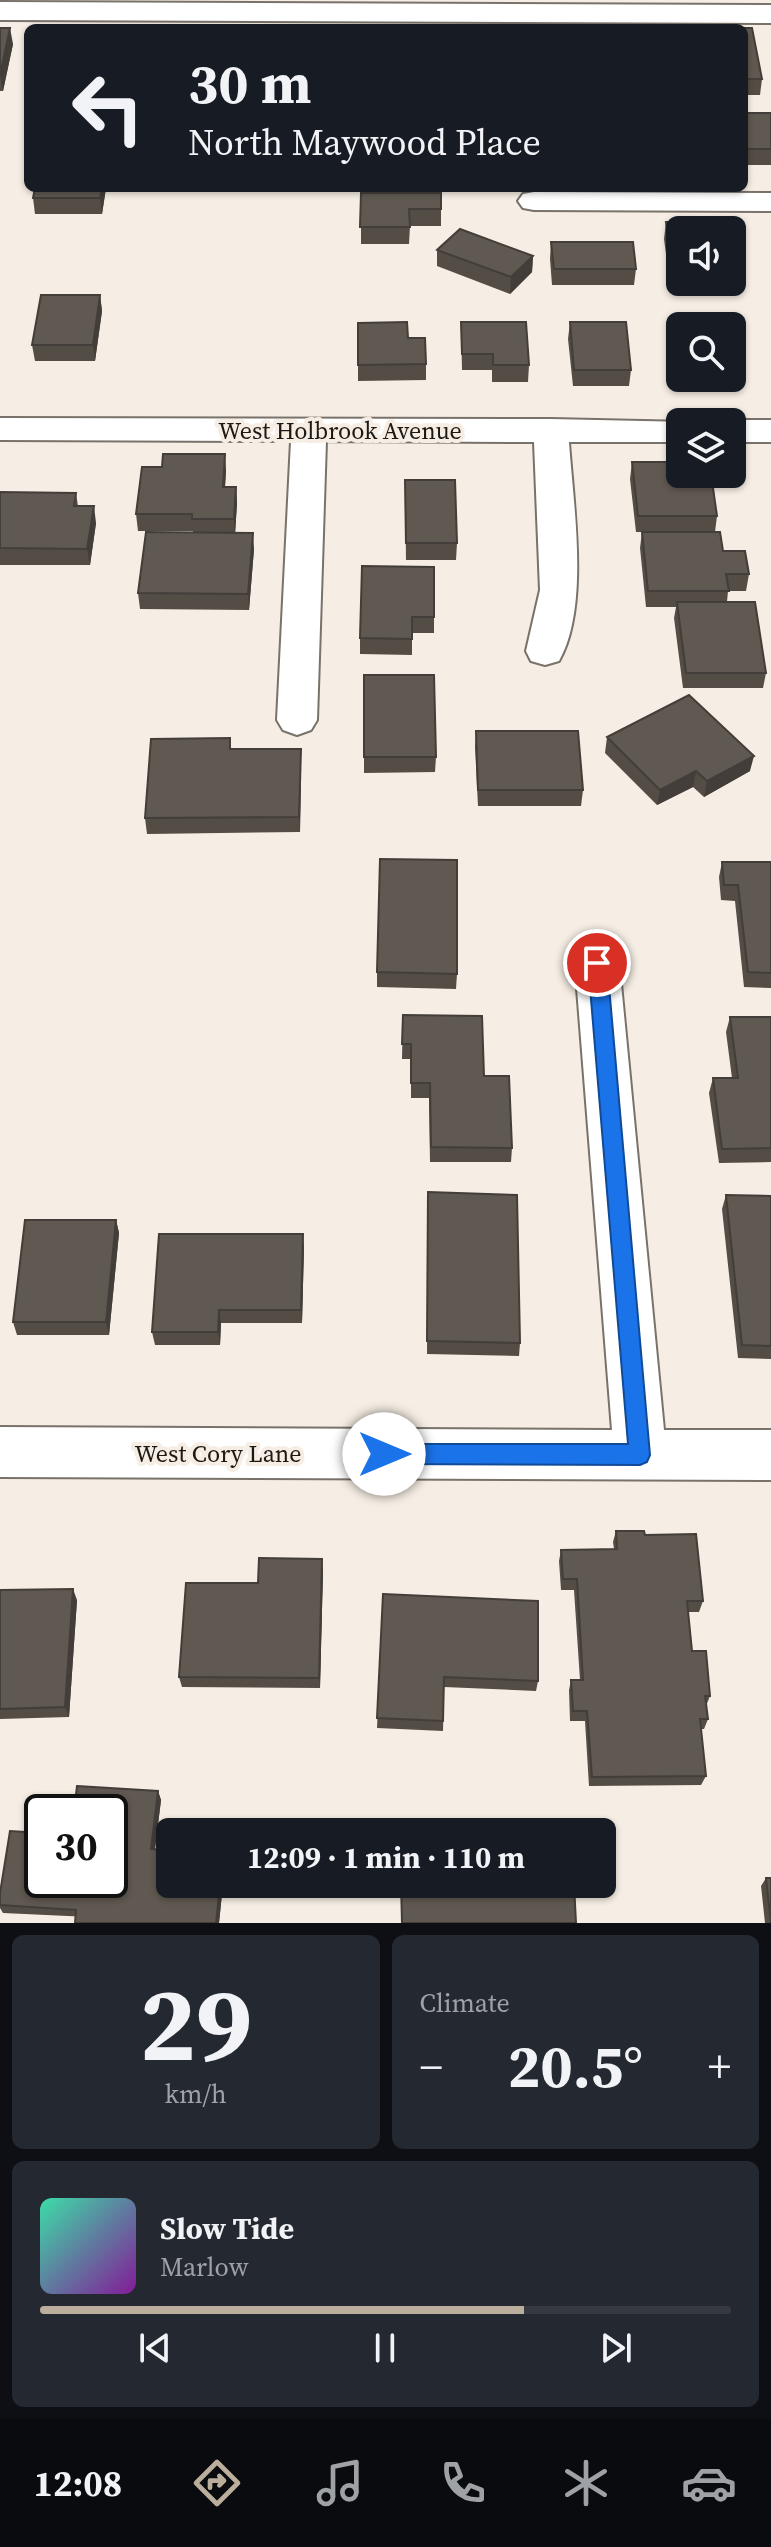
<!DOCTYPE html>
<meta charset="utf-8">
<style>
body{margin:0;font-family:"Source Serif 4",serif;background:#242831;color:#f1f3f6;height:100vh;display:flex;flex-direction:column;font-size:30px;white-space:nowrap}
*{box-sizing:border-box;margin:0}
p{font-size:26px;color:#9ea1a6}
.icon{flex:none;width:44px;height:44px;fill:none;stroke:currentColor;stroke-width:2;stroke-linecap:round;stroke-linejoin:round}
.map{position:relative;height:1923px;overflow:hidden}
.details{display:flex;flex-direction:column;gap:12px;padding:12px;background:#0d0f14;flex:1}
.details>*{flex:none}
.guide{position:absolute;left:24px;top:24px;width:724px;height:168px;border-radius:12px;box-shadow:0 2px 6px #0004;background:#171b24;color:#f1f3f6;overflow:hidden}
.fabs{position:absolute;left:666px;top:216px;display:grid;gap:16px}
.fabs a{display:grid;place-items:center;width:80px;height:80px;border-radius:12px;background:#171b24;box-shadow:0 2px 6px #0004;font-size:40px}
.speed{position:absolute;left:24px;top:1794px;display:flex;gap:16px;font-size:40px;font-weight:700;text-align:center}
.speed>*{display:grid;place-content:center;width:104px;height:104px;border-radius:50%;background:#171b24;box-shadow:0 2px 6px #0004;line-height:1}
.speed .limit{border:4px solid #111;border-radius:12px;background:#fff;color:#111}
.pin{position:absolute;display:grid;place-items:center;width:68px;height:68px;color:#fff;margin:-34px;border:4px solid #fff;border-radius:50%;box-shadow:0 2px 8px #0007}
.me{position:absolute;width:88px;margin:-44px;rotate:90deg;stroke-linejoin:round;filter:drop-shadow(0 0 6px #0008)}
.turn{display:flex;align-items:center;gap:28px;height:168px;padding:0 32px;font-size:36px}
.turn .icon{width:104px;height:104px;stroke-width:2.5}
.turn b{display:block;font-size:56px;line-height:68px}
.big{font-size:60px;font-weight:700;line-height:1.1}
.details .tile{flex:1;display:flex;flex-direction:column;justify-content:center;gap:12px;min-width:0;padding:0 28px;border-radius:12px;background:#242831}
.details .dial{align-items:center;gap:0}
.dial b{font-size:104px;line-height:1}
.song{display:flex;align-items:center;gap:24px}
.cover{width:96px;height:96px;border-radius:12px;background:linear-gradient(135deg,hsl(160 70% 55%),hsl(290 70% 35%))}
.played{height:8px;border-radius:4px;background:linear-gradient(90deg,#bbae9c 70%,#363941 70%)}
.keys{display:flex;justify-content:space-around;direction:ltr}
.heat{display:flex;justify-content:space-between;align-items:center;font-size:44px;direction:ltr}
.details .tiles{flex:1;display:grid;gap:12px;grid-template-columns:1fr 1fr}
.tile:last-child{grid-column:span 2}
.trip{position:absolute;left:156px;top:1818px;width:460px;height:80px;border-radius:12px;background:#171b24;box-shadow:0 2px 6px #0004;font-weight:700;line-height:80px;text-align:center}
.menu{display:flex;height:128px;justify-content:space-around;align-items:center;background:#090b0e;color:#9ea1a6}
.menu .icon{width:56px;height:56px}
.menu .selected{color:#bbae9c}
.menu b{font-size:36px;color:#f1f3f6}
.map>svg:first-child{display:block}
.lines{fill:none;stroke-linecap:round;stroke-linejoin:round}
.minor-casing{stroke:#79726a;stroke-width:4}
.minor{fill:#fff;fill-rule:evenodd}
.wall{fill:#534d46}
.shaded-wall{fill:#433e39}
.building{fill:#605951;stroke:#433e39;stroke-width:2}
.route{fill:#1a73e8;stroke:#114b97;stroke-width:2}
.labels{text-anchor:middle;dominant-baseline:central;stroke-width:8;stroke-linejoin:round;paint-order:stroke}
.street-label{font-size:24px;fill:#1c1915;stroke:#f6eee4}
</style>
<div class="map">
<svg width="771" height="1923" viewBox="0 0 771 1923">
<rect width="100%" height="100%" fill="#f6eee4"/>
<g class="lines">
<g class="minor-casing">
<path id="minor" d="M0 2 771 5V23L0 20Z
M534 192 771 193V211L534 210 523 208 518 201 523 194Z
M0 418 551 419 689 422H680V442H569C573 503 590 607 559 661L545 665 531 661 526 651 540 590 534 442 326 441 317 720 311 730 297 735 283 730 277 720 291 441 0 440Z
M732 420H771V442H732V422H723Z
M597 945 613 951 619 963 664 1430H771V1480L0 1477V1427L612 1430 575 963 581 951Z"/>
</g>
<use href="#minor" class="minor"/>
</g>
<path class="wall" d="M0 28 13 44 3 91H0Z
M744 28 762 79 760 95H744Z
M744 113H771V165H744Z
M35 188H106L102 214H35L33 198Z
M375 188H437L435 193 441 209V226H410L409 244H361V193H396L375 190Z
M666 222 680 230V282H723L722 284H670L664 239Z
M551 242 636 269 634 285H552L550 259Z
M437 250 533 256 532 272 510 294 437 266Z
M100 295 102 311 95 361H35L32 345Z
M461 322 529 365 528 382H492V370H462Z
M570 322 631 370 629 386H573L568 339Z
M358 323 426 364V380L358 381Z
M672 338H680V368H674L671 346Z
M632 462 717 516 715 532 723 551 749 574 746 591H728L727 602 766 673 763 688H683L674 618 676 607H646L640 548 642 532H636L630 479Z
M226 470 225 487H236L237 503 235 533 254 549 249 610 140 609 138 593 193 532V531H138L136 514Z
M405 480 457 543 456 560H406Z
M0 492 76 493 78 506 96 523 90 565H0Z
M434 567V633H412V655L360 654V638Z
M364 675 436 757 435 772 364 773Z
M476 731 583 790 581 806H478L475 747Z
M607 737 750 771 704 797 693 787 657 805 605 753Z
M230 738 231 749 301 765 300 832 147 834 145 818Z
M722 862H771V988L744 987 735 901 721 900 719 877Z
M377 972 457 974 456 989 377 987Z
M403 1015 484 1076 512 1148 511 1162H430L429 1098H411V1059H402Z
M730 1017H771V1162L719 1163 709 1093 713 1078H732L726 1032Z
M428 1192 520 1343 519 1356 427 1354Z
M726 1195 771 1196V1359L738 1358 722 1209Z
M116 1220 119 1233 109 1335H17L13 1322Z
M304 1247 302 1323H221L220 1345H155L152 1332Z
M616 1531 645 1535 703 1601 699 1612H688L692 1651 710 1696 706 1706 708 1719 704 1729H701L706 1776 701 1785 589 1786 585 1721H570L569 1690 571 1680H580L574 1590H561L559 1561 561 1550 614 1549 613 1542Z
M323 1570 320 1688 182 1687 179 1677 258 1583Z
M0 1590 77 1600 69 1717 0 1719Z
M383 1594 538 1681 536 1691 444 1687 443 1731 377 1728Z
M158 1791 161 1800 155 1849 170 1884H223L219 1923 3 1913 0 1908V1893L42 1880Z
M766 1878 771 1923H765L761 1886Z"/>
<path class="shaded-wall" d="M10 28 13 44 3 91 0 75Z
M102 188H106L102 214 100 198Z
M533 256 532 272 510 294 511 277Z
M100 295 102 311 95 361 93 345Z
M225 454 226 470 224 503 223 487Z
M236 487 237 503 235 536 234 519Z
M94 506 96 523 90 565 87 549Z
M253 533 254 549 249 610 248 594Z
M301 749V765L300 832 299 817Z
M754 756 750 771 704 797 707 781Z
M696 771 693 787 657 805 660 790Z
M116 1220 119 1233 109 1335 106 1322Z
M303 1234 304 1247 302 1323 301 1310Z
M219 1310 221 1323 220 1345 218 1332Z
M322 1559 323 1570 320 1688 319 1678Z
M73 1589 77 1600 69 1717 65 1707Z
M158 1791 161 1800 154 1857 151 1849Z
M220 1884H223L219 1923H216Z"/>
<path class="building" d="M379 27H413V28H379Z
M0 28H10L0 75Z
M744 28H752L762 79H744Z
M744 113H771V149H744Z
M35 188H102L100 198H33Z
M361 193H441V209H409L410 227H360Z
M666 222H717L718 230H680V268H673Z
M460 229 533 256 511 277 437 250Z
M551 242H633L636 269H554Z
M41 295H100L93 345H32Z
M407 322 408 338H425L426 364 358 365V323Z
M461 322H526L529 365H493V354H462Z
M570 322H626L631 370H574Z
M672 338H680V359H675Z
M163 454H225L223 487H236L234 519H192V514H136L142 467H162Z
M632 462H680V474H711L717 516H638Z
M405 480H455L457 543H406Z
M0 492 76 493 74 506H94L87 549 0 548Z
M146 532 253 533 248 594 138 593Z
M642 532H720L723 551H745L749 574H726L729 591H648Z
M362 566 434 567V617H412V639L360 638Z
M677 602H755L766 673H686Z
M364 675H434L436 757H364Z
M689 695 754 756 707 781 696 771 660 790 607 737Z
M476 731H578L583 790H478Z
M230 738V749H301L299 817 145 818 151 739Z
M380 859 457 860V974L377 972Z
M722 862H771V973L748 972 738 885H724Z
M403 1015 482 1016 484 1076H509L512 1148 431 1147 430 1083H411V1044H402Z
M730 1017H771V1148L722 1149 713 1078H738Z
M428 1192 517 1195 520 1343 427 1341Z
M726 1195 771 1196V1346L742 1345Z
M25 1220H116L106 1322H13Z
M159 1234H303L301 1310H219L218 1332H152Z
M616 1531H644L645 1535 696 1534 703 1601H687L692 1651H706L710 1696H705L708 1719H700L706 1776 592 1777 587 1711H573L571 1680H583L577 1579H563L561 1550 617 1549Z
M259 1558 322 1559 319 1678 179 1677 186 1583H258Z
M73 1589 65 1707 0 1709V1590Z
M383 1594 538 1601V1681L444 1677 443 1721 377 1718Z
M77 1786 158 1791 151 1849 170 1850V1884H220L216 1923H75L76 1910 0 1905V1893L10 1831 42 1833V1880H110V1812H74Z
M766 1878H771V1923Z
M401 1884H574L576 1923H402Z"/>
<path class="route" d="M597 956 607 963 650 1455 647 1462 640 1465 384 1464 376 1461 373 1454 376 1447 384 1444H628L588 963Z"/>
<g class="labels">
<g class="street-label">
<text x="340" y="430">West Holbrook Avenue</text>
<text x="218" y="1453">West Cory Lane</text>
</g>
</g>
</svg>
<div class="fabs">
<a><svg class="icon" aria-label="sound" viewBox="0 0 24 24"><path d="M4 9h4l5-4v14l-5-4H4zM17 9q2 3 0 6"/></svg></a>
<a><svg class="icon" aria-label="search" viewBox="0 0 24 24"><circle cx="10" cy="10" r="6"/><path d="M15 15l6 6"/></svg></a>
<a><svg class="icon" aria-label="layers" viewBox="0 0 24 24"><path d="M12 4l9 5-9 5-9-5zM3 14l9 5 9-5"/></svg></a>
</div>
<div class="speed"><div class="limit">30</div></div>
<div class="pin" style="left:597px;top:963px;background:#d93025"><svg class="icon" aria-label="arrive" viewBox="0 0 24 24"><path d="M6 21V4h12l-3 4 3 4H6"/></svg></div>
<svg class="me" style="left:384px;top:1454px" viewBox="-20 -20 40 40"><circle r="19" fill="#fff"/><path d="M0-13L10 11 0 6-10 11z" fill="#1a73e8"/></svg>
<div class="trip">12:09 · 1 min · 110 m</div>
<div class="guide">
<div class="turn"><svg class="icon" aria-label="left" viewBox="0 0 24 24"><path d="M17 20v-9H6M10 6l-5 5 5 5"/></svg><div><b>30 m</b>North Maywood Place</div></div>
</div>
</div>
<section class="details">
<div class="tiles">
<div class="tile dial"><b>29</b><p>km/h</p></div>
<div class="tile"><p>Climate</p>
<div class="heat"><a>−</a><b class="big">20.5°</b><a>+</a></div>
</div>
<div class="tile">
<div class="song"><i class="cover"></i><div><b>Slow Tide</b><p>Marlow</p></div></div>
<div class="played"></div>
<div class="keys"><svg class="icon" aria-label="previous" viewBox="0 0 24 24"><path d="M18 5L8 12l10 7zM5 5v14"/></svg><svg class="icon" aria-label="pause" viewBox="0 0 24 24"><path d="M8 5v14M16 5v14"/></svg><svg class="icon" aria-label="next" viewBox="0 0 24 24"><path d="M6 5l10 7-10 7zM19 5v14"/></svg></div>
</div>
</div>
</section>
<nav class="menu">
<b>12:08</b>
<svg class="icon selected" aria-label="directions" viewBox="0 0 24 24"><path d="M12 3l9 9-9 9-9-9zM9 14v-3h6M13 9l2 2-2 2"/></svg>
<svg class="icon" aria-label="music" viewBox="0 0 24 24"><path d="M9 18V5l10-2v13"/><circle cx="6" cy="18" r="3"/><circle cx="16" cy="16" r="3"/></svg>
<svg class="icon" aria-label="phone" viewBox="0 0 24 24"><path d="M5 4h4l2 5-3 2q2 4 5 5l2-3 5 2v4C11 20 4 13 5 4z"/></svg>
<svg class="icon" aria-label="climate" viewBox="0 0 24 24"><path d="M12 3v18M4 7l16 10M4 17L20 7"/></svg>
<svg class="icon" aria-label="car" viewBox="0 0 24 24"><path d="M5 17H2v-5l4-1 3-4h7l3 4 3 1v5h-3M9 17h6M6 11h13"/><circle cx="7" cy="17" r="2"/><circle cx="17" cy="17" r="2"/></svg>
</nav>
